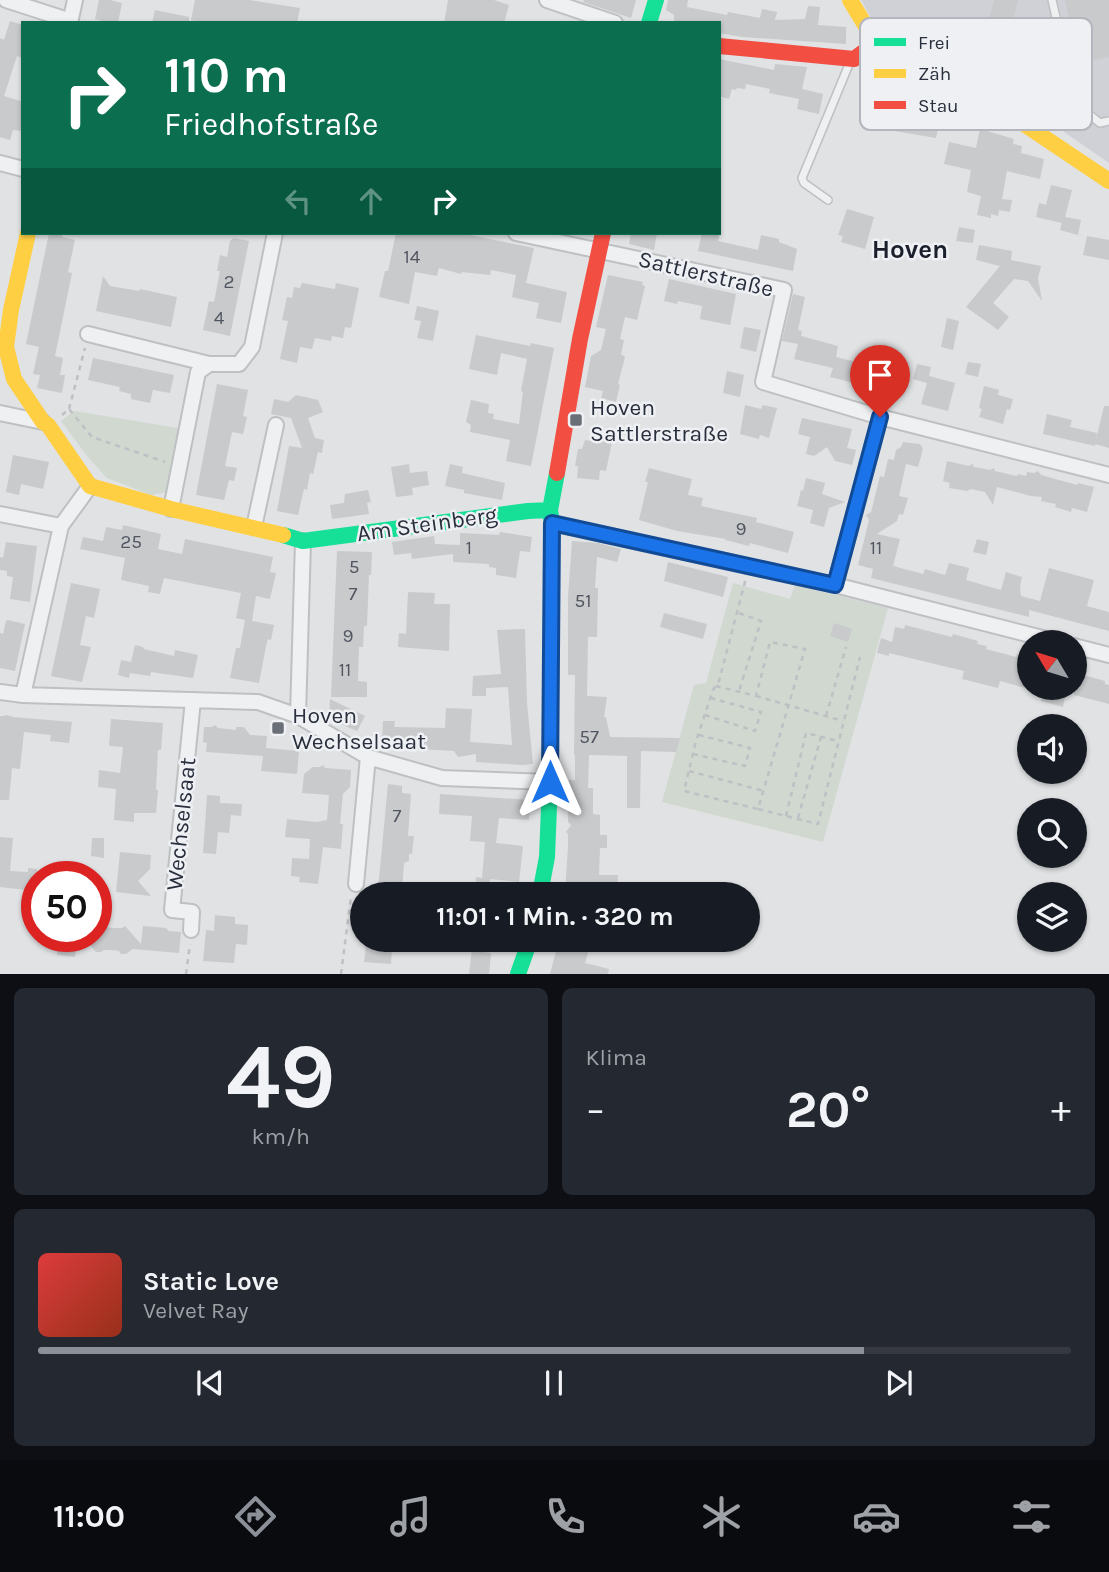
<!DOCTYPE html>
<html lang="de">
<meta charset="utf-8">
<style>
body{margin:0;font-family:Karla,sans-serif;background:#242831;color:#f1f3f6;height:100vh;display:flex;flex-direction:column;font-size:26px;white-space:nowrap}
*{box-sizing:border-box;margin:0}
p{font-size:23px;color:#9ea1a6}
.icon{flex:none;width:38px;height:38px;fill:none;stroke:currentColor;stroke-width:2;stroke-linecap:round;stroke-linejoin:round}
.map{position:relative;height:974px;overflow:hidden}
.drawer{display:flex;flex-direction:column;gap:14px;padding:14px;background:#0d0f14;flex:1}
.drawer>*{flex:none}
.hud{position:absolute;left:21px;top:21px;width:700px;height:214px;border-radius:0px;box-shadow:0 2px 5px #0004;background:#0b6e4f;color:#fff;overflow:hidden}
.needle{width:46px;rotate:308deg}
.controls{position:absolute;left:1017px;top:630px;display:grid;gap:14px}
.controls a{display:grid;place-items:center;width:70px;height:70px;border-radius:50%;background:#171b24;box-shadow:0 2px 5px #0004;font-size:35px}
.speed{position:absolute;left:21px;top:861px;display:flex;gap:14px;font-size:35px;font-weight:700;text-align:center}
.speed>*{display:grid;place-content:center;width:91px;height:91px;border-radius:50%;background:#171b24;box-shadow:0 2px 5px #0004;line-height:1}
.speed .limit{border:10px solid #d22;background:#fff;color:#111}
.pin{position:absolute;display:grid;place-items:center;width:60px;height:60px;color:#fff;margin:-72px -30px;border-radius:50% 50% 50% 0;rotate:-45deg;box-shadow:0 0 7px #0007}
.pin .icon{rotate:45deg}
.me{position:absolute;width:77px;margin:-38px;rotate:0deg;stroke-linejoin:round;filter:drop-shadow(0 0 5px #0008)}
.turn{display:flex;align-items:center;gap:24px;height:147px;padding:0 28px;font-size:32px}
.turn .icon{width:91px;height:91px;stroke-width:2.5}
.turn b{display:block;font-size:49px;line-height:60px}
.lanes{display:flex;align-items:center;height:66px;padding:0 28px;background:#0003;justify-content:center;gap:35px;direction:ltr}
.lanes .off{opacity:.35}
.big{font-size:52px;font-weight:700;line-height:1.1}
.drawer .tile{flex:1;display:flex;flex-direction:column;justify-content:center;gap:10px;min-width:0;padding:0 24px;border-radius:10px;background:#242831}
.drawer .dial{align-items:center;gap:0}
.dial b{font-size:91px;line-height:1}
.song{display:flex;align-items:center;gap:21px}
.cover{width:84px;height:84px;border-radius:10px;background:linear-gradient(135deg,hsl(0 70% 55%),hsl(10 70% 35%))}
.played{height:7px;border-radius:4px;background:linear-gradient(90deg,#8c9099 80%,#363941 80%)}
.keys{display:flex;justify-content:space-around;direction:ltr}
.heat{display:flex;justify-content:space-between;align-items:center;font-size:38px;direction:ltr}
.drawer .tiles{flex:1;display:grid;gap:14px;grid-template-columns:1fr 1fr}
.tile:last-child{grid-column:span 2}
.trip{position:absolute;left:350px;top:882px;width:410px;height:70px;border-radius:35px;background:#171b24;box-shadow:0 2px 5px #0004;font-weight:700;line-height:70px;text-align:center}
.tabs{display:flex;height:112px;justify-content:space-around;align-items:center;background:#090b0e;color:#9ea1a6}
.tabs .icon{width:49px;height:49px}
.tabs .on{color:#8c9099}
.tabs b{font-size:32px;color:#f1f3f6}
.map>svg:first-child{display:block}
.built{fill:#cfd1d7}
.green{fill:#d0d8d0}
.building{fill:#c8cacc}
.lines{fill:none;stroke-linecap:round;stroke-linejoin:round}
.lane-casing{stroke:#bec0c2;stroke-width:10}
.street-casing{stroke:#bec0c2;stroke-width:18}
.path{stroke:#bfc0c4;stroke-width:2.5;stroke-dasharray:5 5;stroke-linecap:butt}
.lane{stroke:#eff0f2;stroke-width:7}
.street{stroke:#eff0f2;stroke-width:14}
.fast{stroke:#16e098;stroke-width:16}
.slow{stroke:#ffcf43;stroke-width:16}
.jam{stroke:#f24e42;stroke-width:16}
.route-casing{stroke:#114b97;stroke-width:18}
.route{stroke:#1a73e8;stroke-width:12}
.poi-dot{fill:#696e77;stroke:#eef0f4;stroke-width:2.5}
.labels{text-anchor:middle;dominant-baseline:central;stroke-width:5;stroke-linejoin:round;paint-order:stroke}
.number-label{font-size:19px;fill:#525661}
.street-label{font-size:23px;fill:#292f3c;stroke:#eef0f4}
.poi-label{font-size:23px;fill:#292f3c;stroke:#eef0f4;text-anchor:start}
.quarter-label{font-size:26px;font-weight:bold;fill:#1b202c;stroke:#eef0f4}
.key{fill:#eef0f4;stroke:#b3b6bd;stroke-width:2}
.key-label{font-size:19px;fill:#292f3c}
</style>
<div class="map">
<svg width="1109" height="974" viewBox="0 0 1109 974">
<rect width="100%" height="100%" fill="#e0e2e4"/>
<path class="built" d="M861 0H1109V163L1025 105 975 81 912 57 886 40 871 18Z"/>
<path class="green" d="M74 411 178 428 168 492 151 495 107 478 87 456 61 421Z
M733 583 790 599 795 585 888 608 823 842 662 802 694 685 706 683Z"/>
<path class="building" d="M99 0H110L122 3 118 23H109L95 19Z
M195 0H250L300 8 297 23H206L191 20Z
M448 0H494L509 5 504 23H444Z
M584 0H636L631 18 583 2Z
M668 0H688L687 7 727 15 728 12 760 18 762 9 777 12 775 20 805 19 808 6 820 7 818 25 846 27V44L742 37 719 33V23H674V15L666 10Z
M994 0H1018L1012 25 1025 29 1018 54 1029 57 1018 93 975 78Z
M1065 0H1109V57L1078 63Z
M155 10 189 17V23H152Z
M10 21 23 25V58L17 56 4 96 23 102V131L13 130 10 140 0 137V38L4 40Z
M719 59 774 70 775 64 807 67 802 89 823 94 819 114 797 109 799 99 769 93 770 89 746 84 745 89 737 88 736 90 732 89 729 99 719 96Z
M880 95 901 100 900 105 941 114 936 138 894 131 895 124 875 120Z
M980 129 1014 139 1013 144 1022 146 1021 153 1044 159 1040 179 1007 171 1002 199 1012 200 1010 212 999 210 998 216 991 214V218L977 215 981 196 967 192 971 170 944 164 949 142 976 148Z
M1051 185 1072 190 1065 217 1081 220 1078 235 1060 230 1062 223 1036 217 1039 203 1046 205Z
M847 209 874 217 865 249 841 242 843 236 838 235Z
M959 227 975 230 973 243 956 241Z
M49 233H63L62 237 75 240 68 272 72 273 55 356 63 358 60 375H65L62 393 37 388 40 375 33 374 39 347 26 344Z
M396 233H460L534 248 526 283 567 292 561 323 536 318 539 303 512 297 516 275 491 270 490 275 462 272 461 274 439 268 437 276 415 272 409 304 379 297 385 271H388Z
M631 233H657L654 250 629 244Z
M702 233H720L718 241 758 250 761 235 779 239V242L797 249 793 271 698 251Z
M1087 236 1109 240V260L1083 255Z
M234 238 249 241 230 336 203 330 209 301 214 302 220 271H217L220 255 227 257 230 241Z
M979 245 1012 251 1011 260 1041 266 1038 278 1042 301 1028 281 1014 279 993 303 1009 317 998 330 966 307 1000 266 976 260Z
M608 275 643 282 642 285 645 286 637 320 625 317 620 339 624 340 621 354 625 357 618 384 620 385 616 402 601 398 603 391 585 387 591 356 601 350 606 329 596 327Z
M103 276 110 286 139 291 140 289 177 297 171 327 96 311Z
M669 279 736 294 730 325 700 319 702 306 678 301 677 304 664 301Z
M302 283 335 289 336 283 359 288 351 328 345 327 343 338 332 336 331 341 315 338 312 349 300 347 297 363 280 359 288 321 282 320 287 297 292 298 294 287 300 288Z
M793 294 805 297 798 330 802 331 801 336 838 346 836 357 865 364 867 358 888 364 887 367 896 369 888 399 874 395 876 391 869 389 870 387 830 377 833 368 794 359 798 344 782 341Z
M417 306 439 311 433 341 417 338 421 321 414 320Z
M947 318 959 321 953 350 941 347Z
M744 327 761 330 756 352 740 348Z
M476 335 530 346 531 343 554 348 531 466 506 461 510 440 470 432 471 425 466 422 471 400 489 404 488 413 494 414 493 419 519 424 523 392 521 391 527 359 501 353 497 375 469 369Z
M93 358 174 375 170 393 153 390 150 403 131 399V394L119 391 120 387 88 380Z
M968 362 981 364 978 377 965 374Z
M917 364 931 367 929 376 955 383 948 411 921 404 927 383 913 379Z
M727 371 744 375 740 397 723 393Z
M217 384 248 390 243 416 247 417 243 434 232 432 225 466 237 468 234 481 229 480 224 500 196 495Z
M984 386 999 390 998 395 1013 399 1010 410 1007 409 1003 424 979 417 982 409 979 408Z
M296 395 318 400 323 412 308 418 315 438 324 440 322 453 318 452 313 474 310 473 307 490 304 489 298 515 277 511 289 446 302 448 291 418 271 414 274 399 288 402Z
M745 405 761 409 763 405 777 408 769 438 760 435 759 439 740 434Z
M1104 406H1109V448L1095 444Z
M1047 414 1072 420 1070 427 1097 433 1095 446 1043 434Z
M802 418 852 429 847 448 856 450 852 465 835 461 827 447 814 456 806 454 810 437 798 434Z
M599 435 613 437 606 471 600 470 599 480 577 478 578 466H575L578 449H582L585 440 598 442Z
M903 442 920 444 923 449 918 467 906 464 899 496 908 498 903 515 899 514 897 521 877 534 900 539 893 566 923 574 925 569 945 575 949 563 969 568 966 580 1001 590 1006 572 1022 577 1020 586 1021 596 1040 601 1049 568 1094 580 1087 606 1109 612V631L1029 610V617L871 578 873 569 858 565 869 520 866 515 871 512 880 476 884 477 888 459 894 460 896 450 901 447Z
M13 455 49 462 43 489 21 484 19 495 6 492Z
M947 461 969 466 972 464 974 467 990 470 994 468 995 471 1017 476 1018 474 1026 476 1027 472 1034 473 1038 471 1041 475 1077 485 1078 483 1094 487 1087 512 1072 508 1071 512 1055 507 1056 504 1041 501 1042 497 1031 496 997 487 993 505 985 492 971 489 967 491 949 488 950 483 943 481Z
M409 464 410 473 427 471 429 485 412 488 413 495 396 497 391 467Z
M450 464 463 467 462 473 505 483 502 500 464 493V490L445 486Z
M649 468 692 479 688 495 703 498 701 506 757 518 756 522 794 532 788 553 750 543 749 546 725 540 726 539 677 531 639 520 648 482H645Z
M806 478 825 483 822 494 845 502 829 508 824 527 810 523 813 510 797 506 801 490 803 491Z
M368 490 371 502 367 503 369 514 332 519 330 505 344 503 345 494Z
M123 525 161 534 158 549 182 554 185 539 273 557 270 572 276 573 270 599 256 596 252 621 274 625 271 640 268 639 266 646 259 683 230 678 236 648H240L245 620 236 618 241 593 164 578 160 594 148 592 149 586 121 580 125 558 80 549 83 537 103 541 106 527 122 530Z
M500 532 532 537 530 552 520 551 516 578 496 575V568L489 567V564L453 562V554L412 559 411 553 394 555 392 542 434 536 435 544 460 545V533L499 535Z
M977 539 989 542 986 555 973 552Z
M572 541 598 543 621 549 617 562 597 557 595 588H598L597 637H588L587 696 607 697 604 717H606L610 737 680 738 676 752 641 751 640 808H627V756L589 755 588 788H593V814L600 815V835H607V848H600L599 875H618L617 894H565L568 846V834L566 832 571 825 568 822 569 780H575V755H574L575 675H568V597Z
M6 542 37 546 30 602 10 599 13 577 7 576V571L0 570V557L3 558Z
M337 551 372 552 371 575H369L367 626H364L363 647H359L358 681 367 682V697H331Z
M668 562 728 577 723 597 664 581Z
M71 583 100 589 94 618 86 616 80 645 91 647 82 682 51 676Z
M408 592 435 593 434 604H450L449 651 398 647 399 633 406 634Z
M664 613 707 624 703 639 660 627Z
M8 620 25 624 15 671 0 668V633L3 634 6 621Z
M834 623 852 629 848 642 830 636Z
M905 625 952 637 953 634 978 641 977 644 987 646 986 649 1016 657 1017 654 1029 657V689L1000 681 998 688 962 679 964 671 889 653V656L877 653 881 638 892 642 895 627 904 629Z
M525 629 527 703 533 764 522 765 476 762V754L458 757 454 751 400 748V743L382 742 383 721H395L394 727 445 728 446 708 472 709 470 742 512 745 508 687 486 688V696H472L473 676 501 674 497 630Z
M135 645 143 647 144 649 174 656 175 650 198 655 193 678 151 672 150 676 130 673 129 678 118 675 121 660 131 662Z
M1080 674 1105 681V684L1109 685V704L1074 695V676L1080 678Z
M1044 688H1067L1063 707 1041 701Z
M330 699 365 716 357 731 329 719Z
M6 715 13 717 72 722 69 743 50 741 51 735 24 732 20 769 12 768 9 800H0V716H4Z
M111 719 163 723 161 750H158L156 790H158L156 813H134V822L114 820 116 789 98 787 99 770 120 773 123 747 109 746Z
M215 725 218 728 236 730V727H244L250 735 267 736 266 748 299 751 297 774 261 771 263 756 206 752 207 743 203 742 204 727H212Z
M323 765 325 768 351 770 350 787 343 794 340 824H343L341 849 323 847 318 884 299 882 300 877 291 876 292 858 309 859 310 839 285 837 287 819 317 822 327 820 329 795 302 793 304 774 313 767H320Z
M388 784 402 786V793L411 794 408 836H414L412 854H409V861L404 863 402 891 378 889Z
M440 794 530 800 529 820 499 818 496 843 523 846 519 882 490 879 488 894H475L476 877 482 878 485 842 470 841 472 816 439 814Z
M207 795 220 796V803L242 804 241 816 231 815 229 833 218 832 216 854 203 853Z
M0 837 13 838 10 871 28 872V868L37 869V873H38L37 877V904L25 903 26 890 0 887Z
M92 838H104V858L91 856Z
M120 852 151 855 150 869 138 881 151 896 116 892Z
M215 915 235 917V924L248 925 247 945 236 944 234 963 203 961 206 930 214 931Z
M103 924 105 927 113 928H122L125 926 141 944 143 926 166 928 169 931 181 932 179 953 133 949 126 954H121L119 951 112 950H104L101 952H96L83 936H96V929Z
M59 936H77L75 957 57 955Z
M374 940H390L389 947H392L391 964 364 962 366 945 373 946Z
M473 940H484L483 952 491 953 489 974H469Z
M559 940H588L586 946H590L585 963 609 969 608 974H550Z"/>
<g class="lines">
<g class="lane-casing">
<path id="lane" d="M1052 0 1076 104 1100 123 1109 121
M828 200 804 183 802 178 850 62"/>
</g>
<g class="street-casing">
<path id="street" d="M6 0 71 21
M547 0 615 23
M70 23 75 0
M0 163 23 169
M516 233 784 290 763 382 880 417 1109 475
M88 334 209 364H239L252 347 275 233
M0 413 43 422
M171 509 198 372 209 364
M0 514 61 526
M552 523 835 585 1058 642
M254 527 276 425
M835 585 880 417
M1074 646 1109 655
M0 692 23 695 258 702 298 716 368 757 442 778 550 782
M23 695 61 526 90 486
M298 716 303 541
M356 884 368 757
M191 930 192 912 172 910 193 700"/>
</g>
<path class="path" d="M69 409 85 348
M62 415 69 409 92 437 165 462
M739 613 761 621 739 691
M716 686 756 696 770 642 805 649 758 809 684 791 696 741 713 690 719 681 746 578
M756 696 843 721
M705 715 755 731 761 712 711 698
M826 716 846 647
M693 754 745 766 750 748 699 735
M689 771 764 791
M758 809 818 824 860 657
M786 816 806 733 838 741
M798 818 821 737
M186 974 190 944
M341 974 351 897"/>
<use href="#lane" class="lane"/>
<use href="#street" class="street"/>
<path class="fast" d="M649 23 656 0
M283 535 303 541 528 511 550 510
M540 894 547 857 550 782 552 523 550 510 557 473
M518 974 530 940"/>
<path class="slow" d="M850 0 876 43 908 65 973 93 1009 114 1109 181
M28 233 11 310 6 347 14 379 43 422 48 425 90 486 171 509 283 535"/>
<path class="jam" d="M719 46 854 59 876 43
M557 473 580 339 603 233"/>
</g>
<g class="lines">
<g class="route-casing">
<path id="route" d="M550 782 552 523 835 585 880 417"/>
</g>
<use href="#route" class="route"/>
</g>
<g class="poi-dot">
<rect x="569" y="413" width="14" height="14" rx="3.5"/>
<rect x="271" y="721" width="14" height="14" rx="3.5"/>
</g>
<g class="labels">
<g class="number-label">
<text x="412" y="257">14</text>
<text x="229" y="282">2</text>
<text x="219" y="318">4</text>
<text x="741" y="529">9</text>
<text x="131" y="542">25</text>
<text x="469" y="548">1</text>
<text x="876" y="548">11</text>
<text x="354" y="567">5</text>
<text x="353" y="594">7</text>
<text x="583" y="601">51</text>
<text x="348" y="636">9</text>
<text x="345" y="670">11</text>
<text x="589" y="737">57</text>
<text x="397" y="816">7</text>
</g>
<g class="street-label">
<text transform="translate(706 274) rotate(13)">Sattlerstraße</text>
<text transform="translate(427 524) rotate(-8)">Am Steinberg</text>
<text transform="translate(181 824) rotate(-84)">Wechselsaat</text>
</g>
<g class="poi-label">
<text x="590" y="407">Hoven<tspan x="590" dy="26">Sattlerstraße</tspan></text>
<text x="292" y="715">Hoven<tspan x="292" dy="26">Wechselsaat</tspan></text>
</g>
<g class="quarter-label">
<text x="910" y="249">Hoven</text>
</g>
</g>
<rect x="860" y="18" width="232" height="112" rx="10" class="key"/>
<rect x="874" y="38" width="32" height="8" fill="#16e098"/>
<rect x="874" y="69" width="32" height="9" fill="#ffcf43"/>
<rect x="874" y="101" width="32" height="8" fill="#f24e42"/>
<g class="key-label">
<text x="918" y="49">Frei</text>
<text x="918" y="80">Zäh</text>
<text x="918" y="112">Stau</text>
</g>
</svg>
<div class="controls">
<a><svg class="needle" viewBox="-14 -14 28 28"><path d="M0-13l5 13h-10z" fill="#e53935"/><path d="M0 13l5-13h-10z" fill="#9ea1a6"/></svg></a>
<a><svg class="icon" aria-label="sound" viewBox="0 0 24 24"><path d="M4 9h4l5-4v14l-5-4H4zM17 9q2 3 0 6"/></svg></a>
<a><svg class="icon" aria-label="search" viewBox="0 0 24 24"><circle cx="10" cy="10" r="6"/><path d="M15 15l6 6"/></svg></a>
<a><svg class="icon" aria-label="layers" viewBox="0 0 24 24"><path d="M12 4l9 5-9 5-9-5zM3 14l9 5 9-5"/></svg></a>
</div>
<div class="speed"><div class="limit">50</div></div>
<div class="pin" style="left:880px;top:417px;background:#d93025"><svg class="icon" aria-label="arrive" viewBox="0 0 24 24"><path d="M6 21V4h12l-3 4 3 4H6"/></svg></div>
<svg class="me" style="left:550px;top:782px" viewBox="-20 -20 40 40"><path d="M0-17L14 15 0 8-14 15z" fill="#1a73e8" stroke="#fff" stroke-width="4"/></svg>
<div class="trip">11:01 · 1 Min. · 320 m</div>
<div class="hud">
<div class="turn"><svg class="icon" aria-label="right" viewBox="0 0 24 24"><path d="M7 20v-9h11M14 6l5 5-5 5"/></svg><div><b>110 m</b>Friedhofstraße</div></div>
<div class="lanes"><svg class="icon off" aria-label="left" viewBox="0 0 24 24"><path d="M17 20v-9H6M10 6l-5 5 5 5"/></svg><svg class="icon off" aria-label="ahead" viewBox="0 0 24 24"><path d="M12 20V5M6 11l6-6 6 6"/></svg><svg class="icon" aria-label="right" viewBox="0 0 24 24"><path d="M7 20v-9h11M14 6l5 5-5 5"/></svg></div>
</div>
</div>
<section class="drawer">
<div class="tiles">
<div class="tile dial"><b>49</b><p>km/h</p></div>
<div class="tile"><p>Klima</p>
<div class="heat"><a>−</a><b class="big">20°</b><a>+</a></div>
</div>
<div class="tile">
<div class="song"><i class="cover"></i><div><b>Static Love</b><p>Velvet Ray</p></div></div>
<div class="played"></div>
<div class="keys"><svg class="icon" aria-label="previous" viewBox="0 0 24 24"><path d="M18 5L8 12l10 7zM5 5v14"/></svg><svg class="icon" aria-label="pause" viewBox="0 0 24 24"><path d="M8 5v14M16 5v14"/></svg><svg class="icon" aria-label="next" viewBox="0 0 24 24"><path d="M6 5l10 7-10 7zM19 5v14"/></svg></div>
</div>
</div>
</section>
<nav class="tabs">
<b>11:00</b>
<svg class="icon on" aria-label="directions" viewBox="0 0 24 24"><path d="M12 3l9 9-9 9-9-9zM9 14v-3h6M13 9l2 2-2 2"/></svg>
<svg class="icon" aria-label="music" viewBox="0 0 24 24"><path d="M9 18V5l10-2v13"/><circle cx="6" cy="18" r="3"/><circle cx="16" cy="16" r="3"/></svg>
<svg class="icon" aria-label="phone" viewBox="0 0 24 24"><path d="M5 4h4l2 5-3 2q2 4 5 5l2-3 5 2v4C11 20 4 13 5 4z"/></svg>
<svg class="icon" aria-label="climate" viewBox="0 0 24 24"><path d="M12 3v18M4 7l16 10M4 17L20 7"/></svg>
<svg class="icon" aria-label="car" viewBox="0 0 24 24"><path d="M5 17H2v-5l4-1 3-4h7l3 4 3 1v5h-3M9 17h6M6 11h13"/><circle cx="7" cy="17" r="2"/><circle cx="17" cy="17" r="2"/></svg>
<svg class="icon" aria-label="filters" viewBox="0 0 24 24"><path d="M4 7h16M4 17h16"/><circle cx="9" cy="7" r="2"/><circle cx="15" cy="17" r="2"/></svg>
</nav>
